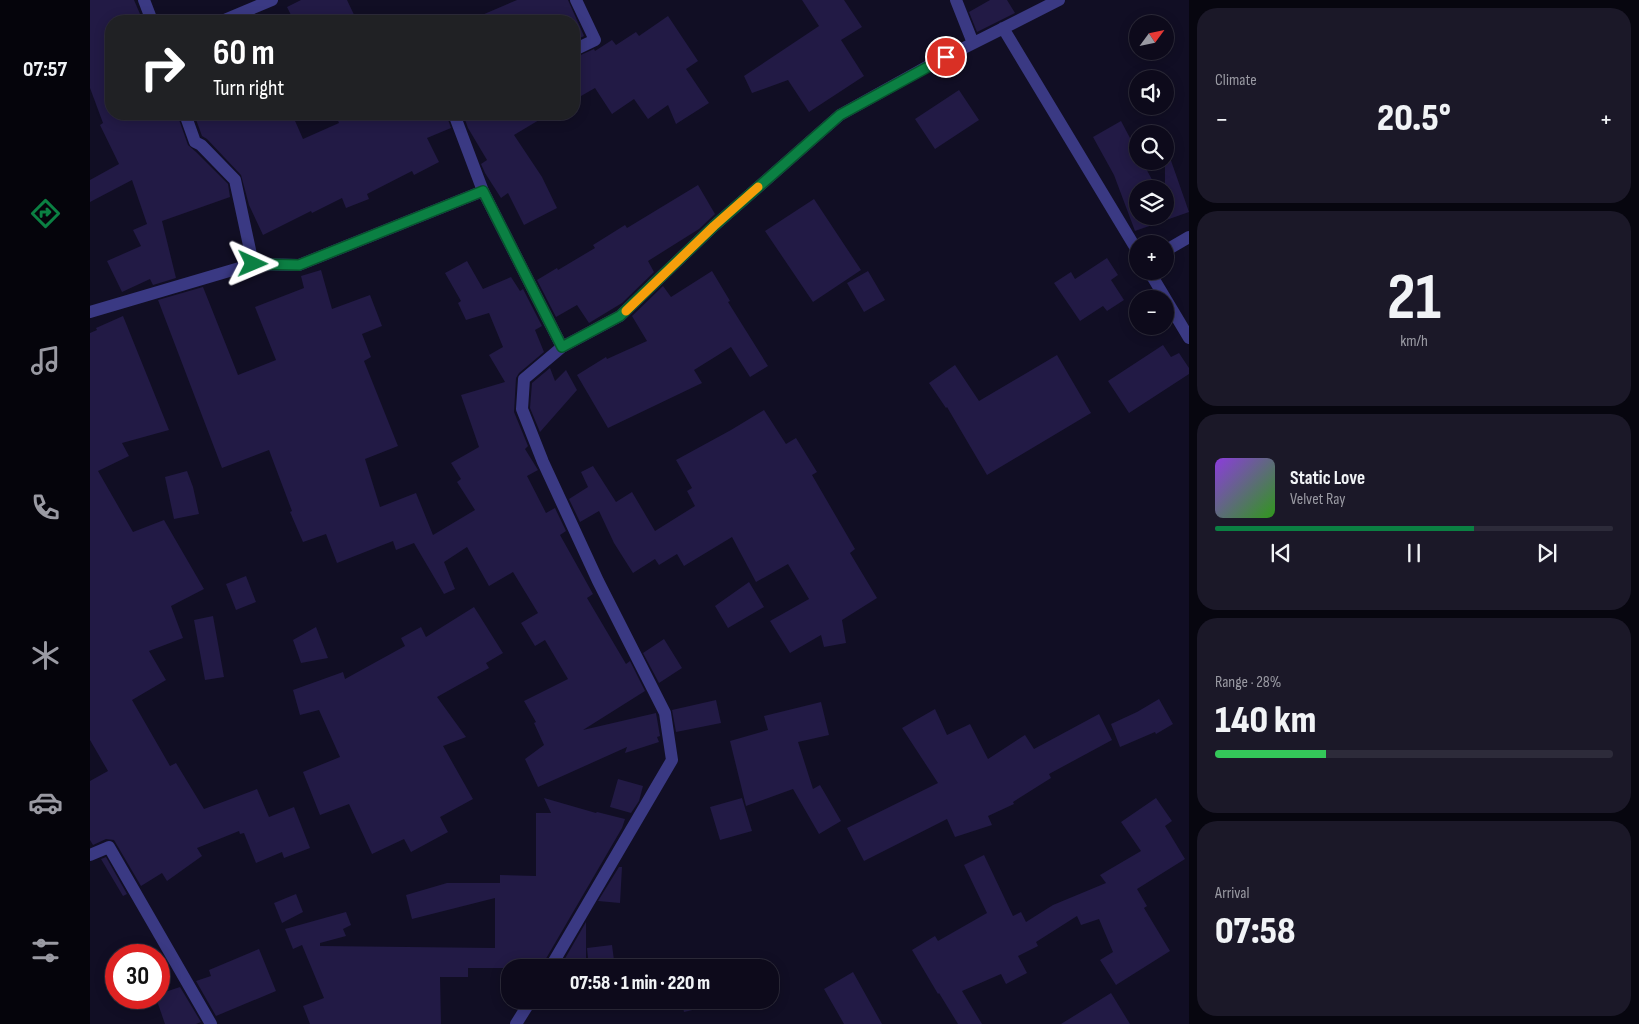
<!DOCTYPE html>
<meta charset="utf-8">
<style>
body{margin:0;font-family:"Sofia Sans Condensed",sans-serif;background:#1b1828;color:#f1f3f6;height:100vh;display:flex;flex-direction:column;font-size:19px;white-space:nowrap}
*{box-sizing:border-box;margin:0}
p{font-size:16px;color:#9a9aa3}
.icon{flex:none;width:28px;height:28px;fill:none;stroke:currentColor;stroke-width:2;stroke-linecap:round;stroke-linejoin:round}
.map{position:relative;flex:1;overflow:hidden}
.panel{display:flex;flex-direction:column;gap:8px;padding:8px;background:#07060f;width:450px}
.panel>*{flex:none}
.top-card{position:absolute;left:15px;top:15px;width:475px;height:105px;border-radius:20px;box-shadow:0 2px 12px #0003,0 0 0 1px #2d2b3a;background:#202124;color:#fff;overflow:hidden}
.needle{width:32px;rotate:57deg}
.fabs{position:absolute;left:1039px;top:15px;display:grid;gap:10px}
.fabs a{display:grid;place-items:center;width:45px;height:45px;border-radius:50%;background:#0d0a1b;box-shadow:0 2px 12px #0003,0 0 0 1px #2d2b3a;font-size:25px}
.speed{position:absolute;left:15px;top:944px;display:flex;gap:10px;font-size:25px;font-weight:700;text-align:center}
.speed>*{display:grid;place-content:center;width:65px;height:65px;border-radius:50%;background:#0d0a1b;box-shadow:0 2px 12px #0003,0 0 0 1px #2d2b3a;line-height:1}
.speed .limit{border:8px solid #d22;background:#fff;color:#111}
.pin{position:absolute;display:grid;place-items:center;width:42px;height:42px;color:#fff;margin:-21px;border:2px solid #fff;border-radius:50%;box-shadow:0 1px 5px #0007}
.me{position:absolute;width:55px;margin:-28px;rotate:91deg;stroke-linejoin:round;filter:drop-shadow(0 0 4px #0008)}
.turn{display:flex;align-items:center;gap:18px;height:105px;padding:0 25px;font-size:22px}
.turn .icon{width:65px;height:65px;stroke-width:2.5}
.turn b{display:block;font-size:35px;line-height:42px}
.big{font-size:38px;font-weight:800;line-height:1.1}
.panel .card{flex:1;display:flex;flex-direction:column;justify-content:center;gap:8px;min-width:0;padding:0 18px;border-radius:20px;background:#1b1828}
.panel .dial{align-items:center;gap:0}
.dial b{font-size:65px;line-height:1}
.song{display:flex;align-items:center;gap:15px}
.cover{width:60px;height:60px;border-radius:8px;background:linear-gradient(135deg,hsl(270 70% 55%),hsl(110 70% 35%))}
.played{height:5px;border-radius:2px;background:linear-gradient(90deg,#0b8043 65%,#2d2b3a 65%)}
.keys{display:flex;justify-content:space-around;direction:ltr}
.heat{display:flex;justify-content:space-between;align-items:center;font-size:28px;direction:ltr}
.charge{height:8px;border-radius:4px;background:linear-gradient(90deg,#34c759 28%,#2d2b3a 0)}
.trip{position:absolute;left:411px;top:959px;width:278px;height:50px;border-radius:20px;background:#0d0a1b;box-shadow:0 2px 12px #0003,0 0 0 1px #2d2b3a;font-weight:800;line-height:50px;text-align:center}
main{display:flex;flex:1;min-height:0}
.tabs{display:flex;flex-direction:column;width:90px;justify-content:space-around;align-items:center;background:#05040b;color:#9a9aa3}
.tabs .icon{width:35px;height:35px}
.tabs .active{color:#0b8043}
.tabs b{font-size:22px;color:#f1f3f6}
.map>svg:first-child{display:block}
.building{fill:#221a45}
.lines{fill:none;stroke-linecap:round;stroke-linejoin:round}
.minor{stroke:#3a3983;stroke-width:12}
.route-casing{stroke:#07532c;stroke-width:12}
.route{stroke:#0b8043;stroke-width:9}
.slow{stroke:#f59e0b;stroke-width:9}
</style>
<main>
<nav class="tabs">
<b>07:57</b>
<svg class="icon active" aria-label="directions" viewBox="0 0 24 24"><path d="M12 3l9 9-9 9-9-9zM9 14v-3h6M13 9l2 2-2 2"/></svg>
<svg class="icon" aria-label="music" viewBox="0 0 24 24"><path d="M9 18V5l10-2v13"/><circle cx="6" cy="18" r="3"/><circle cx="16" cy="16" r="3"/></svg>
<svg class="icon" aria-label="phone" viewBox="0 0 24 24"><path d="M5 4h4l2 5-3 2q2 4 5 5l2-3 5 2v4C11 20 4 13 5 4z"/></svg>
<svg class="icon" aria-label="climate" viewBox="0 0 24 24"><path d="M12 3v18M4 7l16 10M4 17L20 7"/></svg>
<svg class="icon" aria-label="car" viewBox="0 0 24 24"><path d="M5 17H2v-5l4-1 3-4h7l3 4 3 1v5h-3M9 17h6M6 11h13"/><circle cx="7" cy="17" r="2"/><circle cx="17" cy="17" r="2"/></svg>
<svg class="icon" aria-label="filters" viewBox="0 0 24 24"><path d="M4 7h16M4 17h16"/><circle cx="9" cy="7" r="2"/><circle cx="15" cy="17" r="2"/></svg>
</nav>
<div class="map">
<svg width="1099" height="1024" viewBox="0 0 1099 1024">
<rect width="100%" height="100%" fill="#110e24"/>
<path class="building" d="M0 0H44L53 21H21V114H87L98 145 106 152 138 184 140 197 72 221 86 278 63 285 60 279 32 292 17 261 51 246 43 230 57 224 42 180 0 202V180L29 164 10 125 13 123 0 88Z
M211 0H257L267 21H204L197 7Z
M427 0H478L494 36 484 41V21H378Z
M712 0H754L772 27 751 40 774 76 719 112 698 80 662 93 654 76 729 26Z
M900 0H917L925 13 887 32 879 12Z
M578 16 608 61 596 69 619 103 586 124 578 105 558 119 544 99 522 114 505 88 484 100V58L504 49 505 51 522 40 526 45 546 32 549 36Z
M869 90 889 120 845 149 825 119Z
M104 114H202L213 139 249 123 245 114H356L361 128 337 138 349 162 324 175 322 171 277 194 279 199 256 208 252 198 222 213 221 211 173 235 159 205 151 175 117 139 112 136Z
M373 114H459L424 135 452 177 467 208 434 225 418 193 411 198 395 173 391 164 397 160 378 128Z
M1031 121 1048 153V161H1052L1067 189H1048V216H1075V152H1078L1099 212 1045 231 1024 175 1003 137Z
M608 185 625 214 609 229 558 261 564 272 532 303 499 323 487 305 466 317 447 280 467 268 468 270 505 248 503 245 535 225 537 228Z
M724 199 771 270 723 302 675 231Z
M1017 258 1028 275 1021 280 1034 300 1017 311 1013 306 990 321 964 283 981 272 985 279Z
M377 261 393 289 421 277 430 291 433 289 452 326 445 330 454 352 429 373 426 378 424 412 438 446 435 449 448 470 437 476 456 513 465 508 476 531 470 535 503 594 497 598 536 664 540 661 555 691 493 730 566 713 570 736 567 737 569 742 535 753 537 747 448 787 435 759 454 745 444 723 446 722 434 701 478 679 455 640 445 646 431 623 448 613 423 572 399 586 377 547 354 562 365 589 354 594 324 543 306 550 303 541 247 563 236 534 213 542 200 512 202 511 179 450 132 468 68 300 113 287 148 375 186 360 165 307 214 288 211 276 231 270 242 309 280 295 292 326 272 334 281 357 274 361 308 446 275 459 290 507 326 493 343 535 385 510 367 482 371 479 361 463 389 447 371 395 415 382 399 355 413 347 399 313 376 320 368 303 371 301 355 273Z
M622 271 640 301 638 302 678 366 660 377 641 347 604 370 612 383 518 428 487 375 516 357 517 359 557 341 542 316 573 286 581 297Z
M778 271 795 300 774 312 757 283Z
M33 316 79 430 32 443 39 456 8 471 43 532 74 520 114 589 81 606 93 638 59 651 76 680 42 700 80 766 86 763 114 809 167 789 179 817 204 807 220 848 194 858 192 852 166 863 154 833 150 834 149 831 107 848 112 856 77 881 72 873 51 886 24 840 16 839 3 845 0 840V781L18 771 0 740V333L7 330 6 328Z
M1073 345 1081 357 1089 353 1099 368V374L1039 413 1018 381Z
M967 355 1001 413 897 475 857 407 856 408 839 383 865 365 889 401Z
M460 368 465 381 476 370 487 390 450 432 440 408 442 383Z
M674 410 696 444 706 438 727 472 722 475 765 549 760 553 787 598 752 620 756 643 734 647 731 635 700 653 680 621 719 599 698 564 666 582 642 537 594 566 587 554 569 565 565 559 543 573 524 543 509 511 490 522 479 499 498 487 491 472 503 466 526 502 542 492 565 531 605 506 597 491 602 488 586 460 641 430Z
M97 471 103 487 109 514 84 519 75 477Z
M156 576 166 602 146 610 136 584Z
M659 582 674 607 638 628 625 606Z
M384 607 413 653 396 663 399 668 347 697 376 737 353 746 383 799 350 817 358 832 321 852 314 839 282 854 259 804 230 815 213 772 250 757 229 710 210 715 203 690 253 672 255 679 315 646 311 638 331 627 336 637Z
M123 616 134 677 115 680 104 620Z
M226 627 238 658 211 663 203 640Z
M574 639 592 668 569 683 553 653Z
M1069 699 1083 724 1066 734 1065 732 1030 747 1021 724 1047 712Z
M626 700 631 723 586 732 582 710Z
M731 702 739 735 708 742 723 789 730 785 751 821 729 834 703 789 656 806 640 741 678 730 674 716Z
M845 709 857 735 880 724 898 759 935 735 944 749 1009 714 1022 740 959 774 961 778 923 802 924 804 898 816 902 825 865 837 857 819 774 861 757 828 848 783 812 728Z
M528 779 553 786 549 801 541 813 520 807Z
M454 798 506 813 507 812 535 819 532 828 454 962H448L450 968H378V977H350L351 1024H220L213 1006 234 998 212 945 203 949 195 929 256 912 261 925 253 929 256 936 230 943V946L405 948V898L322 919 316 895 357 883H410V875L446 876V813H461Z
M652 798 662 831 630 840 620 807Z
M1066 798 1082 821 1075 826 1095 859 1047 889 1057 906 1054 908 1080 951 1026 985 1010 960 1023 952 1009 919 991 925 987 916 946 942 948 946 928 956 937 973 916 984 911 974 872 991 892 1024H868L849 993 848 994 822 950 845 936 848 941 897 913 874 865 894 855 923 916 931 912 936 922 963 905 1016 883 1010 875 1051 851 1031 822Z
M16 857 37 894 33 896 11 859Z
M529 867H532L530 903 508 901Z
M206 894 213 912 192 923 184 903Z
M496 922V963L473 962Z
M522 945 525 968H499L497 948Z
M169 949 186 991 126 1016 106 981 121 976 119 970Z
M763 972 792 1024H754L734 989Z
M90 987 111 1022 106 1024H75L66 998H69V994Z
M1021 993 1040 1024H971Z
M591 1000H617L619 1006 594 1012Z"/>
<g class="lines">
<path class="minor" d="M54 0 62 21
M866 0 883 43
M132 21 182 0
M913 28 1048 252
M484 50 505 40 486 0
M364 114 393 191
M1075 251 1099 237
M163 264 209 265 393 191 472 347 434 379 432 409 453 462 508 581 575 713 582 760 460 968
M1059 271 1099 338
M0 312 163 264 145 180 111 145 105 142 95 114
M472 347 530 316 624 226 750 115 842 64 969 0
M0 855 19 847 121 1024
M426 1024 441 1000"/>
</g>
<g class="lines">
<g class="route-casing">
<path id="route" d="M163 264 209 265 393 191 472 347 530 316 624 226 750 115 856 57"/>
</g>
<use href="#route" class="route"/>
<path class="slow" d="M536 311 624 226 668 187"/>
</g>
</svg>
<div class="fabs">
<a><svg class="needle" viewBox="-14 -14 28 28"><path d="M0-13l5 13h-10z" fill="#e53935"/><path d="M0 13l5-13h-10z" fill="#9a9aa3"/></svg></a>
<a><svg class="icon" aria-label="sound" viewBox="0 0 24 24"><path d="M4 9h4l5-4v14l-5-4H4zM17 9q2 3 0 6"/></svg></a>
<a><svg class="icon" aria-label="search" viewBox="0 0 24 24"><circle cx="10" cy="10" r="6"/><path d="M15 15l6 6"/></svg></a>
<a><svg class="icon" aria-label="layers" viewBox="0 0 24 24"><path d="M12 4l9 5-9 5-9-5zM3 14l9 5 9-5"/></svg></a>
<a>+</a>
<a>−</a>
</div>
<div class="speed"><div class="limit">30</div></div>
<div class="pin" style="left:856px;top:57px;background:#d93025"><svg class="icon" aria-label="arrive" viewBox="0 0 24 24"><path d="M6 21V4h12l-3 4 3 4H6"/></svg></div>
<svg class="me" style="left:163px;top:264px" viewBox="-20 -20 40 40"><path d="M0-17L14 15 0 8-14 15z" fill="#0b8043" stroke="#fff" stroke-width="4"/></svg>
<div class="trip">07:58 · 1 min · 220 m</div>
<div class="top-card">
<div class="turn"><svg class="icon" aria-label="right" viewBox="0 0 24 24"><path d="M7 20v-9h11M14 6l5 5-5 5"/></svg><div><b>60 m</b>Turn right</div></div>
</div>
</div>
<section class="panel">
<div class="card"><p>Climate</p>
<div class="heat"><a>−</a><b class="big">20.5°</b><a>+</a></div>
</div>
<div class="card dial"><b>21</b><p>km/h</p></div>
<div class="card">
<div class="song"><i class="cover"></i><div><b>Static Love</b><p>Velvet Ray</p></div></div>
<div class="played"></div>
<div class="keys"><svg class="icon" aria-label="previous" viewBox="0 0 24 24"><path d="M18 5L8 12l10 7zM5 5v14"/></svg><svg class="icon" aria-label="pause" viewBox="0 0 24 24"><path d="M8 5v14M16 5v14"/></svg><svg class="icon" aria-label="next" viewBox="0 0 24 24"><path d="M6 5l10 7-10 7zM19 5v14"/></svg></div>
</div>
<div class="card"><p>Range · 28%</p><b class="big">140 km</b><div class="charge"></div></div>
<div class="card"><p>Arrival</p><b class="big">07:58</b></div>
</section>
</main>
